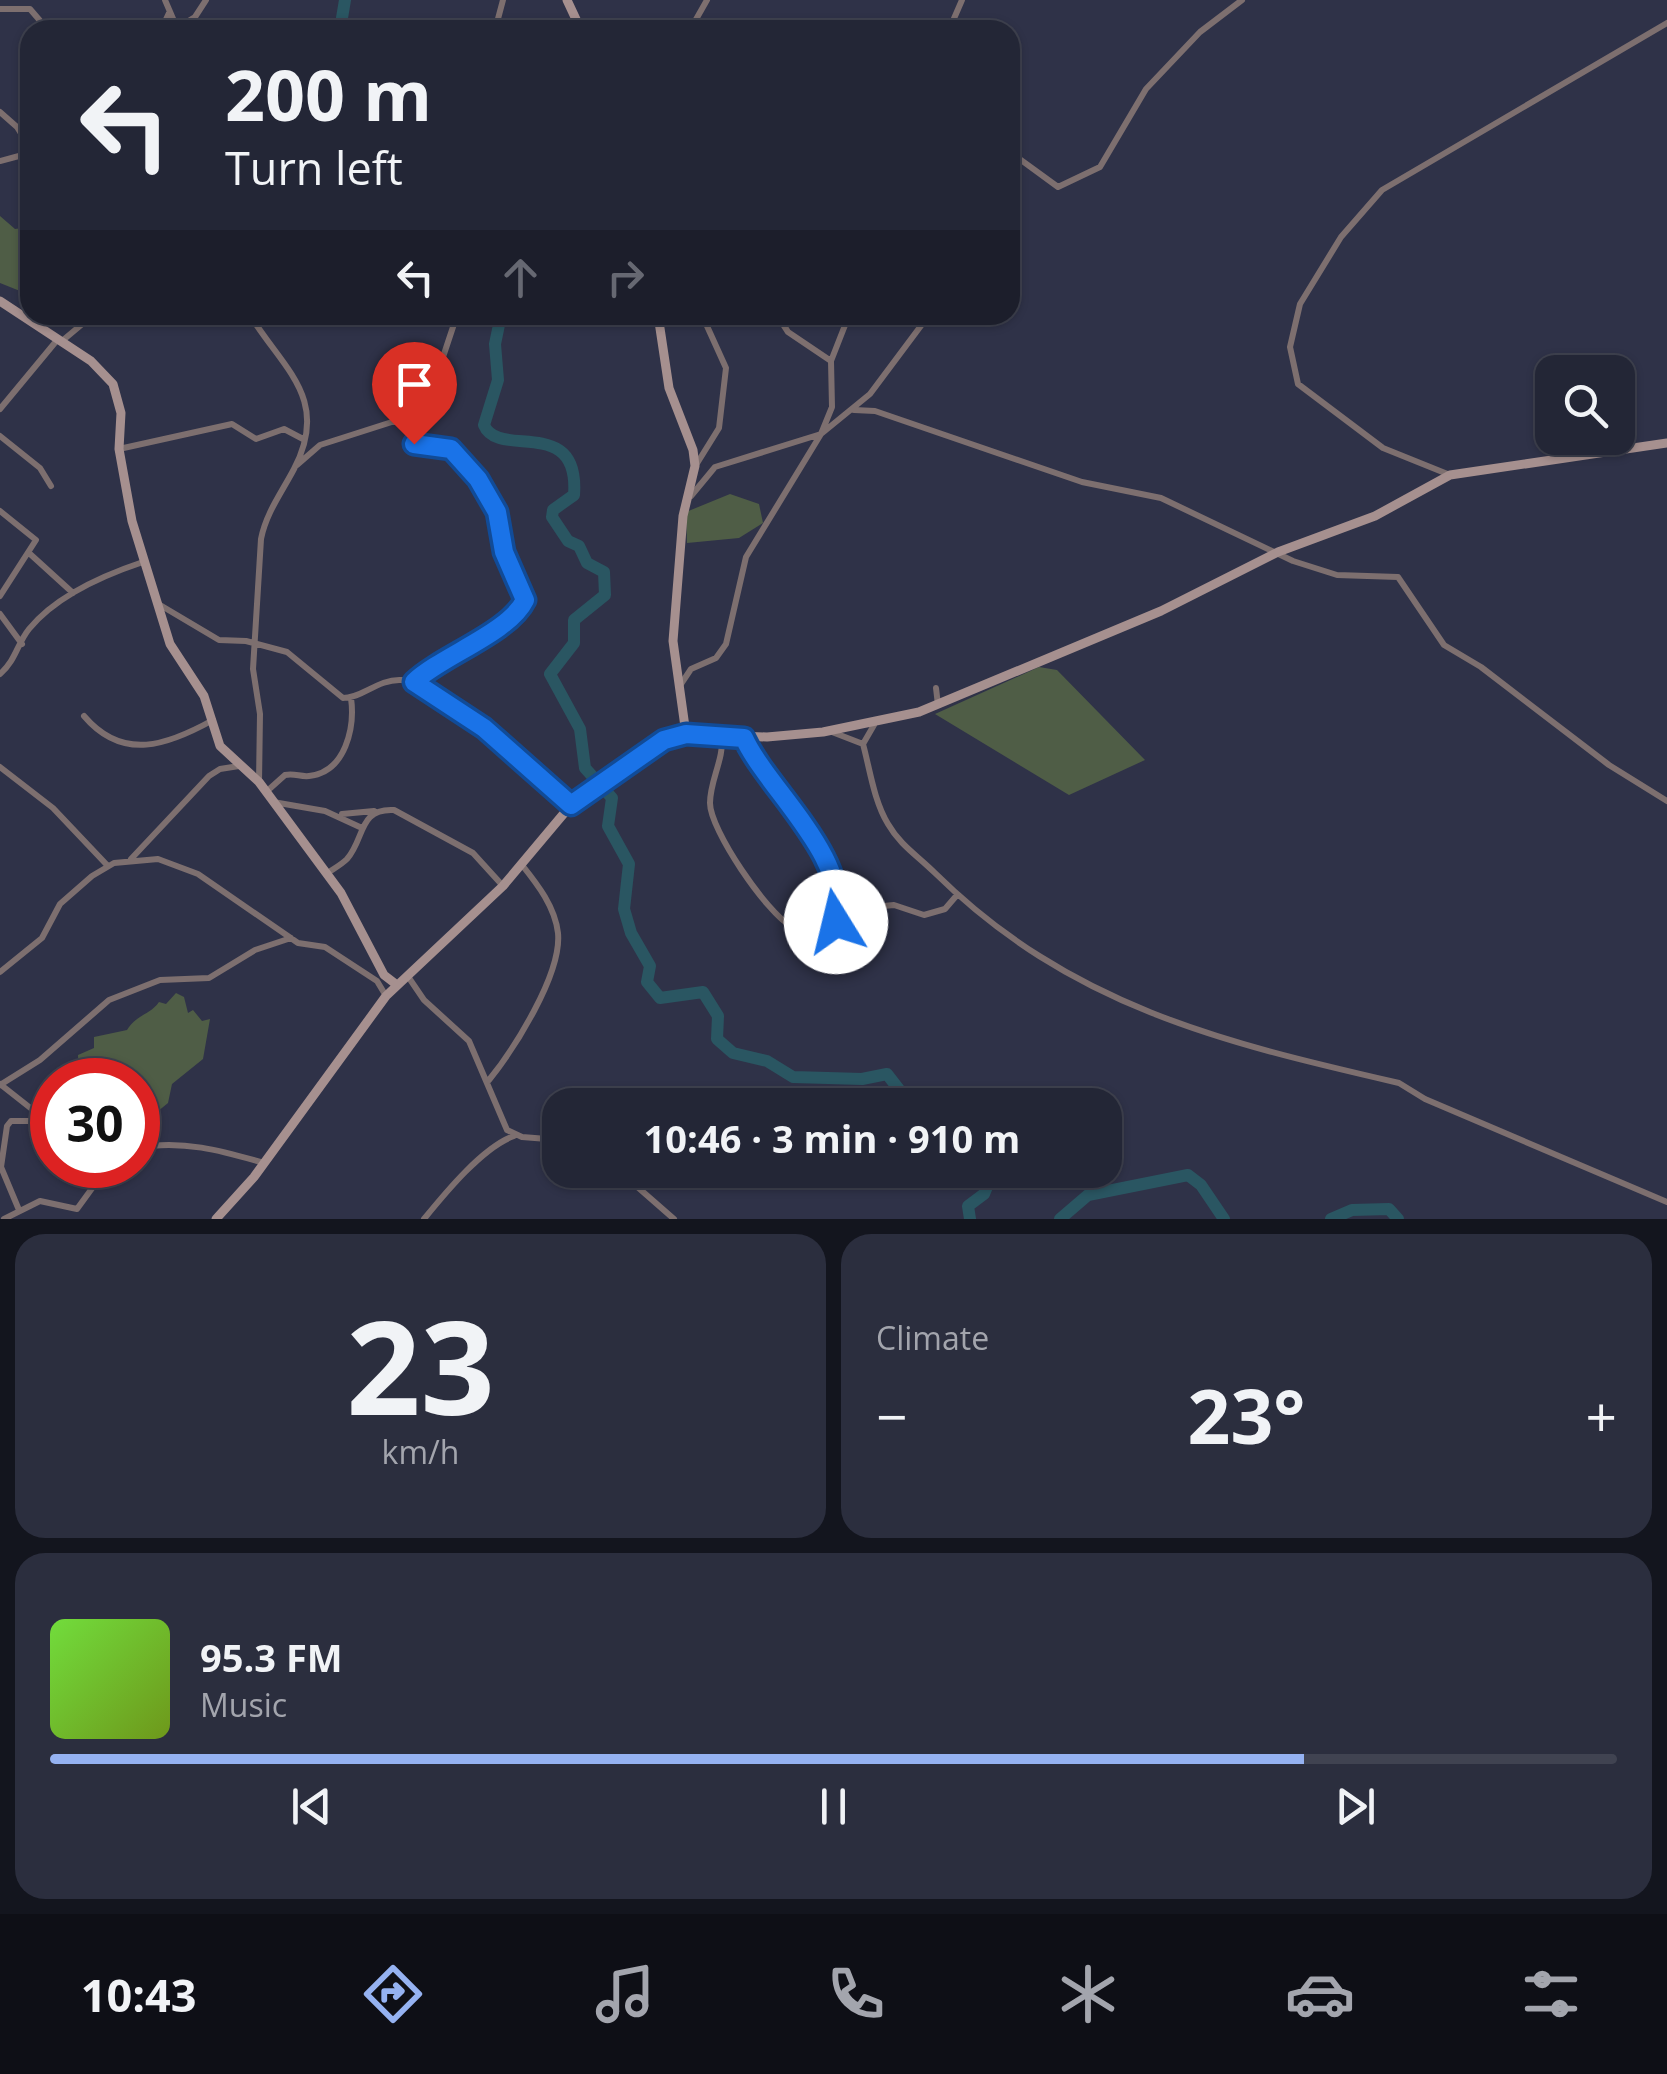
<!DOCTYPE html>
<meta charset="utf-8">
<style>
body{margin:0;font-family:"Open Sans",sans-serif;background:#2b2e3e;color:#f1f3f6;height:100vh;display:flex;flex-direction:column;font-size:38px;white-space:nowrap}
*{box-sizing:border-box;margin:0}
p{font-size:32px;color:#a3a5ad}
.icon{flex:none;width:55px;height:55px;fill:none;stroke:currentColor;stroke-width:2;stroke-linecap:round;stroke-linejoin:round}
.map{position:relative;height:1219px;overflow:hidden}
.panel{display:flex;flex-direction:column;gap:15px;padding:15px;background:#13151e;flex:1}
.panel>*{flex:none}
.hud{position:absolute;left:20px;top:20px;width:1000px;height:305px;border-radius:30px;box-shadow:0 2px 8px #0004,0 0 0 2px #404351;background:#232636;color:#f1f3f6;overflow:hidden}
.controls{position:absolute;left:1535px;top:355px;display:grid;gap:20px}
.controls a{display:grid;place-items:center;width:100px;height:100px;border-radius:20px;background:#232636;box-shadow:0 2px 8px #0004,0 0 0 2px #404351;font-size:50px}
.speed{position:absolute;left:30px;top:1058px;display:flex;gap:20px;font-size:50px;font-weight:700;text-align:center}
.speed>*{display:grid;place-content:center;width:130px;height:130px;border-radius:50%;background:#232636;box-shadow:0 2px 8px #0004,0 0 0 2px #404351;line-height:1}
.speed .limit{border:15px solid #d22;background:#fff;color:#111}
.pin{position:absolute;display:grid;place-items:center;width:85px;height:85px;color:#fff;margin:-102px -42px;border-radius:50% 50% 50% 0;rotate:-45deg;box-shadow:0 0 10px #0007}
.pin .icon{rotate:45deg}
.me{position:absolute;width:110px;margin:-55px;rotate:351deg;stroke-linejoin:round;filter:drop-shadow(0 0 8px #0008)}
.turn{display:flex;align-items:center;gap:35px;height:210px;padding:0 40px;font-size:45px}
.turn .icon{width:130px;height:130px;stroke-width:2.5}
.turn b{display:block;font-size:70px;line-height:85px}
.lanes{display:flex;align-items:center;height:95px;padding:0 40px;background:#0003;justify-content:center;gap:50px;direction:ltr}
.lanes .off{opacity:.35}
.big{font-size:75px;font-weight:700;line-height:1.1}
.panel .card{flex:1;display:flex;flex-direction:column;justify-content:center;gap:15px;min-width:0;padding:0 35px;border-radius:30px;background:#2b2e3e}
.panel .dial{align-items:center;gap:0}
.dial b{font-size:130px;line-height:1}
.song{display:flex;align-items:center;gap:30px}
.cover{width:120px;height:120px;border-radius:15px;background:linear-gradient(135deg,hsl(100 70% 55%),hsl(80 70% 35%))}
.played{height:10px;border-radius:5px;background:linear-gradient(90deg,#95b2f1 80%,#404351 80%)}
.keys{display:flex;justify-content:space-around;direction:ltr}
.heat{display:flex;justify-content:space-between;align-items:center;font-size:55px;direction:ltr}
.panel .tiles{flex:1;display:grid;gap:15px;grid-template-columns:1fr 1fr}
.card:last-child{grid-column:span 2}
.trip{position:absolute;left:542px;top:1088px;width:580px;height:100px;border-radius:30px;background:#232636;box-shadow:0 2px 8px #0004,0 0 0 2px #404351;font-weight:700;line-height:100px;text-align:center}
.dock{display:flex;height:160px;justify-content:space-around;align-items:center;background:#0e0f16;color:#a3a5ad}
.dock .icon{width:70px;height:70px}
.dock .active{color:#95b2f1}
.dock b{font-size:45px;color:#f1f3f6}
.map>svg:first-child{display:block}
.green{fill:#4f5d46}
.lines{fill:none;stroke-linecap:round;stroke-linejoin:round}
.river{stroke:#2a5662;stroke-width:12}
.street{stroke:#7d6f6f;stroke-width:6}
.secondary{stroke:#a6908f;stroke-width:9}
.route-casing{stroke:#114b97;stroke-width:25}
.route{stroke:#1a73e8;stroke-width:18}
</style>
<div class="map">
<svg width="1667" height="1219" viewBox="0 0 1667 1219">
<rect width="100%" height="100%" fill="#2f3248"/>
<path class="green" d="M0 216 15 229 30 227V295L0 283Z
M730 494 759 504 763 523 739 538 687 543 686 512Z
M1039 667 1057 670 1145 760 1069 795 935 714Z
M176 993 184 997 188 1013 193 1010 202 1021 210 1019 203 1059 172 1084 168 1103 157 1112 143 1114 147 1129 143 1141 138 1140V1080H79L78 1055 94 1048V1037L127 1030C137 1014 150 1015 159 1002L166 1004Z"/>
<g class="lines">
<path class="river" d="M340 30 345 0
M501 315 495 344 498 380 484 425C498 460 580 414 574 495L553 510 552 517 568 541 579 546 587 563 604 572 605 595 574 620V643L550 674 580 729 585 768 612 798 608 826 629 864 624 909 631 933 650 966 647 982 660 998 703 992 718 1016 717 1039 733 1053 767 1061 793 1077 862 1079 887 1074 911 1105
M970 1219 968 1206 984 1194 994 1170
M1060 1219 1088 1195 1188 1175 1201 1185 1224 1219
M1331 1219 1352 1210 1389 1209 1398 1219"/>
<path class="street" d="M165 0 174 21 182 25 195 17 206 0
M0 9H30L48 30
M161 30 169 13
M495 30 503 0
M690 30 707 0
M949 30 962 0
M0 112 17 127 30 148
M21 132 30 128
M1010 152 1058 187 1100 167 1146 89 1200 32 1242 0
M0 161 30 153
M250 315C282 368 331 398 294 469 282 492 266 513 261 539L253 669 260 714 259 782
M777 315 788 332 831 361
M62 341 93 315
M0 409 58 339
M854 410 875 411 1082 482 1161 498 1293 561 1337 575 1398 577 1444 645 1481 667 1609 765 1667 801
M0 436 40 468 51 486
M119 449 232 424 256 439 284 429 303 439
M297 465 320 445 395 421 403 425 417 446 434 444
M696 465 719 428 726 368 702 315
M1450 475 1383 448 1298 384 1290 347 1300 304 1341 237 1382 190 1667 23
M691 496 715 467 821 434 832 407 831 361 849 315
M0 511 36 540 0 596
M29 553 73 593
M160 605 219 640 246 641 287 652 343 698C362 698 378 679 401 680 441 683 539 775 571 805
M0 614 22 644
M0 674C16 660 17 644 29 629 56 596 104 575 143 562
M414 682 472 647 525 600 504 552 489 495 451 449 427 441 418 431 420 419 439 390 442 360 457 315
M681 684 691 669 716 658 726 644 746 557 821 434 870 394 929 315
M936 688 938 705
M84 716C123 762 168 745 213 720
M874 725 863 744C870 770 874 801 888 824 900 845 918 856 935 873 1070 1006 1221 1042 1399 1083L1425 1099 1667 1202
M832 732 863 744
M722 735C724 760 710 780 710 803 710 830 767 913 791 926 802 931 817 933 829 932 869 889 762 776 744 737
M0 767 53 808 107 865
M266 792 285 775C295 773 300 777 309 776 346 772 355 727 351 698
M273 802 325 811 362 828
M342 814 374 811
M131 859 209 776 220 769 239 766
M326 874C333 869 341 865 347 859 365 839 358 808 394 810L473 853 503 886
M833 884 873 907 894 905 924 915 945 909 957 895
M0 972 42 938 60 904 92 876 114 863 158 859 198 874 298 943 325 947 377 981 386 996
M407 975 424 1000 469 1041 507 1130 522 1137 560 1140
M489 1080C514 1049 562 974 558 933 555 907 538 885 522 865
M0 1084 52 1125
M0 1085 40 1060 109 1000 160 980 209 978 255 950 291 938
M138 1148C180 1139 223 1151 264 1163
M618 1170 674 1219
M19 1210 1 1167 7 1126 11 1121H45
M4 1219 40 1201 77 1209 109 1165
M424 1219C446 1192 483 1147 514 1136"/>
<path class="secondary" d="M567 0 581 30
M0 301 91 361 113 384 121 413 119 449 132 521 170 644 204 696 220 746 259 782 341 893 384 975 397 985
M658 315 669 388 693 450 695 466 683 516 673 641 686 734
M216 1219 254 1177 386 996 503 886 571 805 664 740 686 734 767 737 823 732 919 712 1161 611 1278 552 1375 516 1450 475 1667 443"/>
</g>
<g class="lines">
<g class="route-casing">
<path id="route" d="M414 444 451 449 478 479 497 512 504 552 525 600C509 633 441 656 414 682L484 728 571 805 664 740 686 734 744 738C768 790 851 858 836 922"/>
</g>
<use href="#route" class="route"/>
</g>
</svg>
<div class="controls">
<a><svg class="icon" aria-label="search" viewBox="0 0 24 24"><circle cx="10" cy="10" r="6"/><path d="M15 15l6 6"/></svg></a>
</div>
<div class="speed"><div class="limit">30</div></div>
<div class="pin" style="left:414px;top:444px;background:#d93025"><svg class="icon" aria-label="arrive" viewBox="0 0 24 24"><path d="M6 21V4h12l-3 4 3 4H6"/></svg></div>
<svg class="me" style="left:836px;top:922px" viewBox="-20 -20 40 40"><circle r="19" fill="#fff"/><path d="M0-13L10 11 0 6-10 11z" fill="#1a73e8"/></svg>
<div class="trip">10:46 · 3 min · 910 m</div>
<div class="hud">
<div class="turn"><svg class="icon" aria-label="left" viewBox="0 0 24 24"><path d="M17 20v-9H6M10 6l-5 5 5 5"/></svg><div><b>200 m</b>Turn left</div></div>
<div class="lanes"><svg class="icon" aria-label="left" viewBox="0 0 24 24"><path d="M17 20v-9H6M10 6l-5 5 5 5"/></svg><svg class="icon off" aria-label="ahead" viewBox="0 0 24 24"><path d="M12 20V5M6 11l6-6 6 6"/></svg><svg class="icon off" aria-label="right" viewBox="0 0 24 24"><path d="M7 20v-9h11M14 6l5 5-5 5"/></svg></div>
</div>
</div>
<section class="panel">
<div class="tiles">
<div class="card dial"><b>23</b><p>km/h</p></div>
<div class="card"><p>Climate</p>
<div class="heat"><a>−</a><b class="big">23°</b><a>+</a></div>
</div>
<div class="card">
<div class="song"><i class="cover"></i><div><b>95.3 FM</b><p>Music</p></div></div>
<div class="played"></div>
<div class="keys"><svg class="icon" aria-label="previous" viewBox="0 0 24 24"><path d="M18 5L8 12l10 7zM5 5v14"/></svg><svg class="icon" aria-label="pause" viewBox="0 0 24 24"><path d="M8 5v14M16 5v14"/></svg><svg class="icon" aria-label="next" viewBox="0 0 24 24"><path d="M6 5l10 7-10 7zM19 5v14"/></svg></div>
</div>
</div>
</section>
<nav class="dock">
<b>10:43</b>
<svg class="icon active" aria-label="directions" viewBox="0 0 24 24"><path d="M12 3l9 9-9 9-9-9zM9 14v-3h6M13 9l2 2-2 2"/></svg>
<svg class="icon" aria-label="music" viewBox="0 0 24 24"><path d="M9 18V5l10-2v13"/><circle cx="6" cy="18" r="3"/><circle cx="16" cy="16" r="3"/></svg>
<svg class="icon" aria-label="phone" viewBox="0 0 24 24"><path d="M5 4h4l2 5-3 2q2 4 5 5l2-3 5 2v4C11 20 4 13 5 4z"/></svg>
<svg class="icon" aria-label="climate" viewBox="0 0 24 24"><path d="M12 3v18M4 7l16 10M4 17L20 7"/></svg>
<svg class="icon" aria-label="car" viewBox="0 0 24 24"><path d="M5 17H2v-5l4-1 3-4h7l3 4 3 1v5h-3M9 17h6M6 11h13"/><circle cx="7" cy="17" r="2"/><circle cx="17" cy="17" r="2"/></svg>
<svg class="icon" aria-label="filters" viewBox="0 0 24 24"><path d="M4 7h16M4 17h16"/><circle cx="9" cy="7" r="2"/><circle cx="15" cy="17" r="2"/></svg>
</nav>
